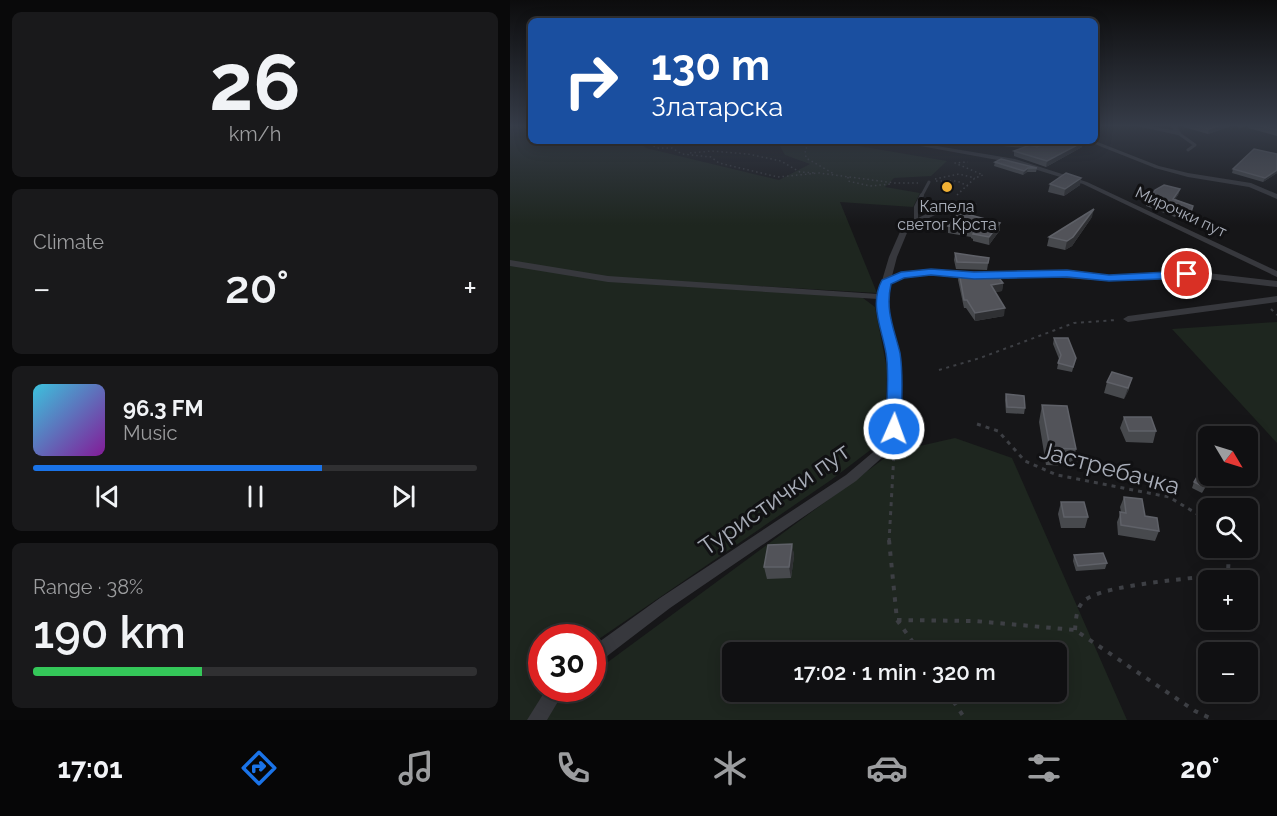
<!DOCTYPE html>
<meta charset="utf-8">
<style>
body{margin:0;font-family:Raleway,sans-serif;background:#19191b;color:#f1f3f6;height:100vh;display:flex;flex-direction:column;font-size:22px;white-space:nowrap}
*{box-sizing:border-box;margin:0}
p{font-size:20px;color:#9c9d9f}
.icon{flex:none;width:33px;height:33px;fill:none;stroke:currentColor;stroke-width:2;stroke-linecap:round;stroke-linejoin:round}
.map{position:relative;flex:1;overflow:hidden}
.panel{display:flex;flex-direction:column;gap:12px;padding:12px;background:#09090a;width:510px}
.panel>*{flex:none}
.top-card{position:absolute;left:18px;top:18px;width:570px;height:126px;border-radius:9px;box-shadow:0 3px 15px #0003,0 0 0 2px #303032;background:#1a4fa0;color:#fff;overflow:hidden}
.needle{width:39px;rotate:128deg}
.controls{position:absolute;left:688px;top:426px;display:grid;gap:12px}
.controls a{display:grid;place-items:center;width:60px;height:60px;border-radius:9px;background:#101012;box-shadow:0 3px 15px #0003,0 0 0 2px #303032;font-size:30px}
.speed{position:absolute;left:18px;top:624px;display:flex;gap:12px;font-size:30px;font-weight:700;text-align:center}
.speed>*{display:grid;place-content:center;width:78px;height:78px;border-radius:50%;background:#101012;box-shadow:0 3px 15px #0003,0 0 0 2px #303032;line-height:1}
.speed .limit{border:9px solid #d22;background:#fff;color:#111}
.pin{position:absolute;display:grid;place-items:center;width:51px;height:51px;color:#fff;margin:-26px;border:3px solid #fff;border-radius:50%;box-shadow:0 2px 6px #0007}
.me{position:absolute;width:66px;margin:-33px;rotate:2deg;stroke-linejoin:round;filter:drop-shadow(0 0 4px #0008)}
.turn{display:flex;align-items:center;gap:21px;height:126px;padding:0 24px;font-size:27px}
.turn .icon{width:78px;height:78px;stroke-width:2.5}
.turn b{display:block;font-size:42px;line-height:51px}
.big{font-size:45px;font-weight:600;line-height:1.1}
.panel .widget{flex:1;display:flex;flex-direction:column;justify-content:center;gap:9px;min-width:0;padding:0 21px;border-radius:9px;background:#19191b}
.panel .dial{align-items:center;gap:0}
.dial b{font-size:78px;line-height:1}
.song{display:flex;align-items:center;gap:18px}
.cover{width:72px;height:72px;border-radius:9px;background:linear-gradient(135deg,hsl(190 70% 55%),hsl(290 70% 35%))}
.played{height:6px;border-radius:3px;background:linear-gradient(90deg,#1a73e8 65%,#303032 65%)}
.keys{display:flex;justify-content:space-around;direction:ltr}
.heat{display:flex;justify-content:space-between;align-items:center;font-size:33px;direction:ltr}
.charge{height:9px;border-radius:4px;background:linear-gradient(90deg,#34c759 38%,#303032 0)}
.trip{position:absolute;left:212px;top:642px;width:345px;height:60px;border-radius:9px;background:#101012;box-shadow:0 3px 15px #0003,0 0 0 2px #303032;font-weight:600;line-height:60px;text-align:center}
.tabs{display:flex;height:96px;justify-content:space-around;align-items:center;background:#060607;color:#9c9d9f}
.tabs .icon{width:42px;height:42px}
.tabs .active{color:#1a73e8}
.tabs b{font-size:27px;color:#f1f3f6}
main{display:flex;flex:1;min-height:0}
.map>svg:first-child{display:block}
.green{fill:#1e261f;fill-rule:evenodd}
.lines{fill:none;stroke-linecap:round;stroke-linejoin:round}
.path-far3{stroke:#3d3f44;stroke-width:1.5;stroke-dasharray:1.5 3;stroke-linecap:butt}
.path-far2{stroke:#3d3f44;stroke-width:2;stroke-dasharray:3 4.5;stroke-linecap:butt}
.path-far1{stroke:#3d3f44;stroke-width:3;stroke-dasharray:4 5;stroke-linecap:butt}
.path{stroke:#3d3f44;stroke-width:4;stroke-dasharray:4.5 7;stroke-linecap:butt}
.service-far1{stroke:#37383d;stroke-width:3}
.service{stroke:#37383d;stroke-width:4}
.minor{fill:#37383d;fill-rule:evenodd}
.wall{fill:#47494d}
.shaded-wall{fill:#2f3033}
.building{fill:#525359;stroke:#5f6168;stroke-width:1.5}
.route{fill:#1a73e8;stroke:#114b97;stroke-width:1.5}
.poi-dot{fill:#f2b134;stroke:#111113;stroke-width:2}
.labels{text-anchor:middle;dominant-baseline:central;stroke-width:6;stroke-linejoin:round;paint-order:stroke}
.far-poi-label{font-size:16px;fill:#a8adb8;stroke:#111113}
.far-street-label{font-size:16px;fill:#a8adb8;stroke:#111113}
.near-street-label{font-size:24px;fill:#a8adb8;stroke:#111113}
</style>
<main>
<section class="panel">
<div class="widget dial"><b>26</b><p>km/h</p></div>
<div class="widget"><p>Climate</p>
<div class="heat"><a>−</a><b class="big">20°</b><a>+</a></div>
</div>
<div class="widget">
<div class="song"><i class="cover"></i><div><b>96.3 FM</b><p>Music</p></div></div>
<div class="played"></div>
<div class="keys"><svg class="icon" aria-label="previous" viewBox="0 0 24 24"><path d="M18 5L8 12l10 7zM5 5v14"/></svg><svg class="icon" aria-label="pause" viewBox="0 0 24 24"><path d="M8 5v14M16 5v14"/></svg><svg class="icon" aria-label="next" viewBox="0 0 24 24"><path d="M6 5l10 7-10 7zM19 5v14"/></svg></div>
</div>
<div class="widget"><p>Range · 38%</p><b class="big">190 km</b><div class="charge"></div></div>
</section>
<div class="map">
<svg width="767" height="720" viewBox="0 0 767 720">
<rect width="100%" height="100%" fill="#161618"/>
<path class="green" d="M0 125H21V141H128L136 148 269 180 300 164 275 155 267 141H319L437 161 421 176 384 178 375 187 410 193 403 207 330 202 367 293 230 285 353 298 365 307 377 369 375 422 363 448 321 480 83 643 82 638H32V688H82L83 673 383 452 445 438 502 458 617 720H0ZM222 652H546V692H222Z
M767 322V443L662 329Z"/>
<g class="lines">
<path class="path-far3" d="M136 141 147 148H162L172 154 201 157 209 163 268 177 309 173 385 183H408
M313 141 304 142 295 149 296 158 324 174
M180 153 202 151 238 154 271 161 290 172 306 173
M338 177V181L360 186 381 184
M425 179 449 174 465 178
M426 181H447L458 186
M447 195 465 178 473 175 445 163 458 162"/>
<path class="path-far2" d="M761 309 767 315
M429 370 470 358 564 323 606 320"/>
<path class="path-far1" d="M467 424 488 431 515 461 547 475 659 497 699 521
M379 542 384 453"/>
<path class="path" d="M379 540 387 620 410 652
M387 620 465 621 565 630 685 711 704 720
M565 630C566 619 566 607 575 600 596 584 688 578 718 574L719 548
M437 692 456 720"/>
<path class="service-far1" d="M668 133 685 145 678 150
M411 197 419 182"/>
<path class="service" d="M406 221V207L412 195"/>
<path class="minor" d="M622 125H632L663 130 660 125H666L671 133 668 135Z
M729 125H739L730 128 727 126Z
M383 141H397L505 159 577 182 767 271V277L573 184 504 163Z
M458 141 503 143 500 141H508L517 146 514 148 461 143Z
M577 141H585L649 166 678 173 741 183 767 194V199L739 187 678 177 645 168Z
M442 202H463L467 204 463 206H443L399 228 387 257 382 276 391 272 421 269 464 273 521 270 599 275 689 272 767 281V287L689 278 599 281 521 276 464 279 421 275 393 277 380 283 377 297 380 326 388 354 390 429 376 454 346 481 160 608 88 663 82 665V647L150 598 336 475 368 448 378 429V354L370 326 368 299 98 282 0 266V260L98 276 368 294 379 257 393 225Z
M767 296V302L618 322 613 319 618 316Z
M37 688H56L37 720H17Z"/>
</g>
<path class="wall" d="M674 125H724L698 134 674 127Z
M739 125H767V136L738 128Z
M527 147H572L536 167 504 156V151Z
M767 154V173L753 182 722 173 723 169Z
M485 162 527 168 526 172H517L513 175 484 166Z
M571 178 570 185 554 196 538 192 540 184Z
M670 189 668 195 665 199 683 206 678 222 636 206 637 200Z
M582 217 562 246 555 250 537 246 539 237Z
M438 226 490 230 479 245 463 241V239L461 238V237L438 233Z
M445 253 479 258 477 270 446 269 444 260Z
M449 272 493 283 492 291 485 292 494 316 465 321 456 308H454L448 280Z
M544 338 566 358 562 372 547 369 549 359 543 344Z
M602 372 619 389 614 399 594 393 597 382Z
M496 394 515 408 514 414 496 413 495 400Z
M532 405 566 449 562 466 536 465 529 422Z
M614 417 646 431 643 443 616 442 610 428Z
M701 478 692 493 682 488 684 482Z
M614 497 635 516 649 531 645 541 608 535 607 522 611 512 610 507Z
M551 502 578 517 575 528H551L548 514Z
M282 544 284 556 281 578 257 579 254 567Z
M564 555 597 563 595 569 566 571 563 561Z"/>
<path class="shaded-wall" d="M712 125H724L698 134 699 129Z
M573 142 572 147 536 167 537 161Z
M518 168 517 172 513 175 514 171Z
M767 170V173L753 182 755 178Z
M571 178 570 185 554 196 555 189Z
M670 189 668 195 661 205 663 199Z
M584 209 582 217 562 246 555 250 557 241Z
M490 223V230L479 245V237Z
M493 283 492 291 480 293 481 285Z
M495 308 494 316 465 321V313Z
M622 378 619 389 614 399 618 388Z
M282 544 284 556 281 578 279 567Z"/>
<path class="building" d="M684 125H712L699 129Z
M746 125H767V130Z
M539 141H569L573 142 537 161 504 151 520 145 527 147Z
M744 149 767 154V170L755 178 723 169Z
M491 159 527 168H518L514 171 485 162Z
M556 173 571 178 555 189 540 184Z
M654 185 670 189 663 199 683 206 680 215 637 200 645 190Z
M584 209 563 237 557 241 539 237Z
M449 212 490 223 479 237 463 234 465 231H462L463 229 438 226Z
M445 253 465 256 479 258 478 263 447 262Z
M449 272 485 273 493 283 481 285 495 308 465 313 457 300H454Z
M544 338H558L566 358 563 367 548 363 551 355Z
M602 372 622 378 618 388 597 382Z
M496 394 514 396 515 408 497 407Z
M532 405 557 406 566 449 540 448Z
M614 417H641L646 431H619Z
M690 472 701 478 694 487 684 482Z
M614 497 632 499 635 516 647 518 649 531 611 525 610 512 616 513Z
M551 502H574L578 517H554Z
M282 544 279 567H254L258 545Z
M593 553 597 563 568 566 564 555Z"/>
<linearGradient id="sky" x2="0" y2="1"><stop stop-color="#0c0c0d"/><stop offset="0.56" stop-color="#363c48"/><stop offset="1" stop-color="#363c48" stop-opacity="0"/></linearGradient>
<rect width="767" height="225" fill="url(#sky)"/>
<path class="route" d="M421 269 464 272 557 270 599 275 677 271 682 274 677 278 599 281 557 277 464 279 421 275 394 278 381 284C375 311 384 328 390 353 394 377 391 405 391 429L389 433H378L376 429C376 405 380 377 376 353 372 329 359 304 372 280L391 272Z"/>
<circle class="poi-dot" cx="437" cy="187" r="6"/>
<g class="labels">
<g class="far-poi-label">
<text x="437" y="206">Капела<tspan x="437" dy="18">светог Крста</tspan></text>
</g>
<g class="far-street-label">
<text transform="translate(671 212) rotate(25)">Мирочки пут</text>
</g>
<g class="near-street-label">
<text transform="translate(600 468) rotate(15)">Јастребачка</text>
<text transform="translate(264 499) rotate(-35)">Туристички пут</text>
</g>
</g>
</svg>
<div class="controls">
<a><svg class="needle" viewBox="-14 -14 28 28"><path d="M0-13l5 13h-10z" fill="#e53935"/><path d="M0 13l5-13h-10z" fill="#9c9d9f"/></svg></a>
<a><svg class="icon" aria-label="search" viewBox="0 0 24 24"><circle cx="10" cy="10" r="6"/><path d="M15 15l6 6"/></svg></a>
<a>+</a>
<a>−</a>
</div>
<div class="speed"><div class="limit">30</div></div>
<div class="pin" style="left:677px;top:274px;background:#d93025"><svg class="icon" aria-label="arrive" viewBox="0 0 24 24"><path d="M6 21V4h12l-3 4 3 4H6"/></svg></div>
<svg class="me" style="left:384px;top:429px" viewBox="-20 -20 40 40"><circle r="17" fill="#1a73e8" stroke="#fff" stroke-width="3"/><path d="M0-11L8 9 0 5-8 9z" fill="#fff"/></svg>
<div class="trip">17:02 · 1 min · 320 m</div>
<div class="top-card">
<div class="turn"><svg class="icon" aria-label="right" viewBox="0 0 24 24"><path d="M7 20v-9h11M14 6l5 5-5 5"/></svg><div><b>130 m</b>Златарска</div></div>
</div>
</div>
</main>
<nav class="tabs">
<b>17:01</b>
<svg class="icon active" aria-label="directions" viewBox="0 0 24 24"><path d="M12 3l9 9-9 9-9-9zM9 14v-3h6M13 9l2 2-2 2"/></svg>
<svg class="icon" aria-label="music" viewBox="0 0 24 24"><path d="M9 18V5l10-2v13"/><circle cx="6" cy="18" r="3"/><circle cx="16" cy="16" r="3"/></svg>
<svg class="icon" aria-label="phone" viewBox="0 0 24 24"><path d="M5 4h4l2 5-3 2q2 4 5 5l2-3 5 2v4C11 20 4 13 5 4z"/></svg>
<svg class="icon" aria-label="climate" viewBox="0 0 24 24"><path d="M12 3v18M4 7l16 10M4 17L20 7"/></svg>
<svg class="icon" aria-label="car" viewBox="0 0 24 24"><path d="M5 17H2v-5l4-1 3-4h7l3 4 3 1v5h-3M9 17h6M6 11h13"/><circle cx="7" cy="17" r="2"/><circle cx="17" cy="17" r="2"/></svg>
<svg class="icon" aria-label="filters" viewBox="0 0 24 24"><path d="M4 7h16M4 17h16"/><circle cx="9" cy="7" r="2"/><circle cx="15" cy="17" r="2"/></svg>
<b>20°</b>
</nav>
